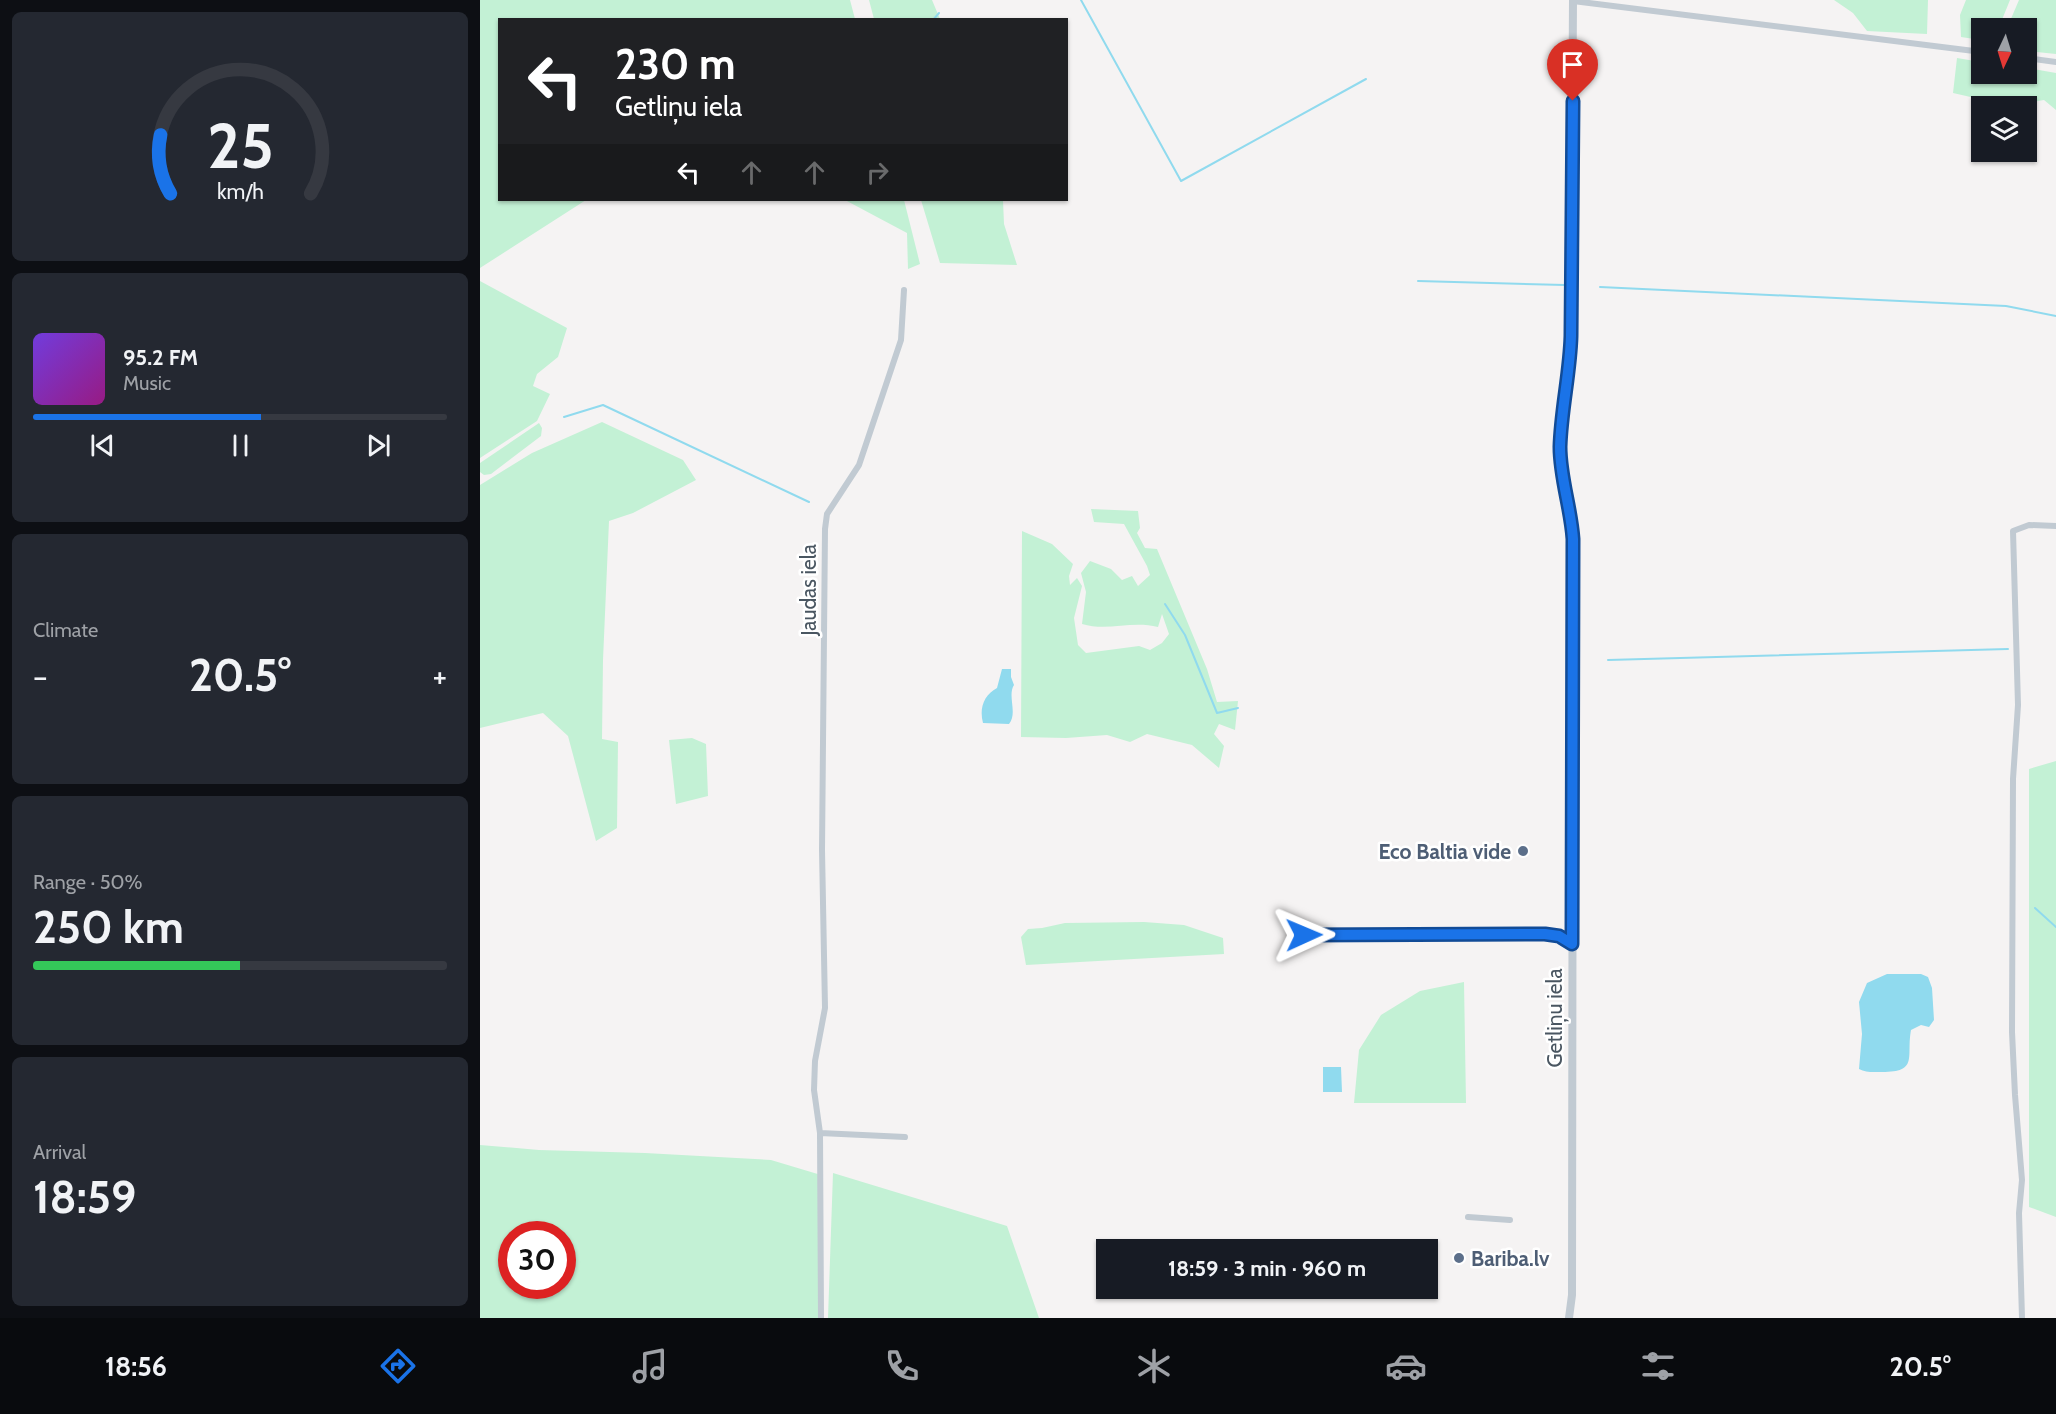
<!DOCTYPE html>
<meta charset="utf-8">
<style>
body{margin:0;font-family:Cabin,sans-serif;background:#242831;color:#f1f3f6;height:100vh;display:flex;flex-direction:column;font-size:22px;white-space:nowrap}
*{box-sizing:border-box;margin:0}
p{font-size:20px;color:#9ea1a6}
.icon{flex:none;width:33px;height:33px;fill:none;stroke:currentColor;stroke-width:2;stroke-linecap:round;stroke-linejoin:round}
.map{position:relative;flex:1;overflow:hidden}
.sheet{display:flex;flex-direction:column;gap:12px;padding:12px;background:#0d0f14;width:480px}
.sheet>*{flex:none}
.banner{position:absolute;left:18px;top:18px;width:570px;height:183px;border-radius:0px;box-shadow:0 2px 4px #0004;background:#202124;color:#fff;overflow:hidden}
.needle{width:39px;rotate:184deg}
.controls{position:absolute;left:1491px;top:18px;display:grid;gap:12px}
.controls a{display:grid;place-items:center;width:66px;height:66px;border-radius:0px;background:#171b24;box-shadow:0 2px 4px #0004;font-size:30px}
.speed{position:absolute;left:18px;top:1221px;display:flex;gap:12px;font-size:30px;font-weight:700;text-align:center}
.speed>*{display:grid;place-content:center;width:78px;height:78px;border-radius:50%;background:#171b24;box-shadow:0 2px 4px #0004;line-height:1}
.speed .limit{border:9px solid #d22;background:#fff;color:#111}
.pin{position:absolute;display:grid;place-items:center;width:51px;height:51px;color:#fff;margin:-62px -26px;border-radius:50% 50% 50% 0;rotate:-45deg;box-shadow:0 0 6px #0007}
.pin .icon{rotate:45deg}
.me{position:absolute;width:66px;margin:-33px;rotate:89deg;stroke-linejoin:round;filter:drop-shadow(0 0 4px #0008)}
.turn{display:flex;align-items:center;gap:21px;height:126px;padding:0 18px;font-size:27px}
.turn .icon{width:78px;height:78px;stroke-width:2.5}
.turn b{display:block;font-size:42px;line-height:51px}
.lanes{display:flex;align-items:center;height:57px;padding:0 18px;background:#0003;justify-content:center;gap:30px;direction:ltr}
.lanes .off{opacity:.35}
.big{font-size:45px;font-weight:700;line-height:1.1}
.sheet .tile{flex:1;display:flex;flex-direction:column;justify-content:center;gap:9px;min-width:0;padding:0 21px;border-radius:9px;background:#242831}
.sheet .dial{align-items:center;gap:0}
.dial svg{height:156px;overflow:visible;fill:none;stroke:#363941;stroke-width:7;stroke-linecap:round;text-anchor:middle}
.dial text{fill:#f1f3f6;stroke:none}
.song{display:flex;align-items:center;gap:18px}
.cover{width:72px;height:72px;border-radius:9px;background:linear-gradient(135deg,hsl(260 70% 55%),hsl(310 70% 35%))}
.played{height:6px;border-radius:3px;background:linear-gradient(90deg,#1a73e8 55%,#363941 55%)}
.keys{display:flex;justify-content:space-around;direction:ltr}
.heat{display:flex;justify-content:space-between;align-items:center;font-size:33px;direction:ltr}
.charge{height:9px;border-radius:4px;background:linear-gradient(90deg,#34c759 50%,#363941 0)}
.trip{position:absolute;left:616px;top:1239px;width:342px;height:60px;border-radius:0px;background:#171b24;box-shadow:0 2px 4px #0004;font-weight:700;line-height:60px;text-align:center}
.menu{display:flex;height:96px;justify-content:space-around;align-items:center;background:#090b0e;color:#9ea1a6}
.menu .icon{width:42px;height:42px}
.menu .current{color:#1a73e8}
.menu b{font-size:27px;color:#f1f3f6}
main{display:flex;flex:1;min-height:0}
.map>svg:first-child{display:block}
.green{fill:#c3f1d5;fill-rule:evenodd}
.water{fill:#90daee}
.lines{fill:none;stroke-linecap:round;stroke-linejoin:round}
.stream{stroke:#90daee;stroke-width:2}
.minor{stroke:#c1cad2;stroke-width:6}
.tertiary{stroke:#c1cad2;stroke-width:8}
.route-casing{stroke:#114b97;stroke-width:15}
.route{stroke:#1a73e8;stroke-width:10}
.service-dot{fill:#5c6f8a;stroke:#fff;stroke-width:2}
.labels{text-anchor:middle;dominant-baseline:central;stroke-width:5;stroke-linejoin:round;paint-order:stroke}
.street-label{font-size:21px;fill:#4a5661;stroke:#fff}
.service-label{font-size:21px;font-weight:bold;fill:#4e5e75;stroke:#fff;text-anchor:end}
</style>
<main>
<section class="sheet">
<div class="tile dial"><svg viewBox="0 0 100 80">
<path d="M14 69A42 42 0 1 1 86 69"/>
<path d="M14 69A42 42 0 0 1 9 39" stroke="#1a73e8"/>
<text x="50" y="56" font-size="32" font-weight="700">25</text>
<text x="50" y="72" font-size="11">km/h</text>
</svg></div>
<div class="tile">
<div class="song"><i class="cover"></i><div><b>95.2 FM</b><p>Music</p></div></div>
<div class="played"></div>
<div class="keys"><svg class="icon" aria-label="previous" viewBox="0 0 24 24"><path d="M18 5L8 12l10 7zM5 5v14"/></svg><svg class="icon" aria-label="pause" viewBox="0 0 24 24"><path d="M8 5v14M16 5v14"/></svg><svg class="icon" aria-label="next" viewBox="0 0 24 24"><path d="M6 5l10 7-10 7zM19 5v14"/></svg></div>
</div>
<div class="tile"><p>Climate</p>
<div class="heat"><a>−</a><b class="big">20.5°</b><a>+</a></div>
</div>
<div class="tile"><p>Range · 50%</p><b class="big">250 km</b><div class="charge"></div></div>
<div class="tile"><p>Arrival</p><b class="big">18:59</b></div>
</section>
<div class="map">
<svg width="1576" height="1318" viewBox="0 0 1576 1318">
<rect width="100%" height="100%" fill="#f5f3f3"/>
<path class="green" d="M0 0H370L375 19 20 20V200H106L0 268Z
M389 0H452L460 19H394Z
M1354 0H1448L1447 34 1387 31 1373 13Z
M1486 0H1530L1519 27 1502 28 1501 40 1481 37 1480 15Z
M1539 0H1576V54L1547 51 1546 28H1527Z
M1477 58 1501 62 1502 74H1546L1547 68 1576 73V110L1564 100 1530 106 1473 93Z
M365 200H424L440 264 428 269 427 233Z
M441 200H523L524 224 537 265 460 263Z
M0 281 87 328 78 357 57 374 53 386 70 394 57 421 0 458Z
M122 422 203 460 216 480 153 513 129 521 123 660 122 739 138 742 137 828 116 841 88 736 63 713 0 728V485L52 453Z
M59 423 62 428 61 436 11 474 4 475 0 472V463Z
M611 509 658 511 660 528 657 533 665 548 677 549 727 669 737 702 758 701 755 730 739 724 734 734 744 746 739 768 712 745 667 734 650 742 627 735 586 738 541 737 542 531 572 544 593 564 589 576 590 585 597 578 602 586 594 618 598 645 606 653 659 646 670 650 682 643 689 634 682 614 678 627C651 620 628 632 602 624L606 592 601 573 610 561 631 569 642 580 652 576 658 586 670 575 667 566 644 524 614 522Z
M212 738 226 744 228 796 196 804 189 740Z
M1576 761V1217L1549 1207V769Z
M664 922 704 925 743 938 744 954 546 965 541 937 548 929 562 928 585 923Z
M984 982 986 1103H874L879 1050 901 1015 940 991Z
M0 1145 59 1150 165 1153 291 1160 341 1175V1318H0ZM32 1234H82V1286H32Z
M353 1173 527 1226 559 1318H348Z"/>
<path class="water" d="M522 669H531V677L534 685C527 696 538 713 529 724L503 723C499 708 504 695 517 688Z
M1407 974H1441L1448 977 1452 988 1454 1020 1449 1027 1441 1025 1431 1030C1426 1057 1439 1072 1402 1072 1394 1072 1386 1073 1379 1069L1382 1034 1379 1002 1387 983Z
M843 1067H861L862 1092H843Z"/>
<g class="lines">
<path class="stream" d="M601 0 701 181 886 79
M453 20 459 13
M938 281 1085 285
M1120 287 1526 306 1576 316
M84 417 123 405 329 502
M685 604 705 635 737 713 758 708
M1128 660 1528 649
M1555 908 1576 927"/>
<path class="minor" d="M1093 1 1502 52
M1546 58 1576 62
M819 934H1065L1079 936 1092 944
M340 1133 425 1137
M988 1217 1030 1220
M341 1318 340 1133 334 1090 335 1061 345 1008 342 850 345 529 347 514 379 465 421 340 424 290
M1542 1318 1539 1213 1542 1180 1535 1095 1532 1032 1533 779 1538 705 1533 531 1549 525 1576 526"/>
<path class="tertiary" d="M1089 1318 1092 1295 1093 539C1092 508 1080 478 1080 447 1081 410 1090 373 1091 335L1093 0"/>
</g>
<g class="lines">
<g class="route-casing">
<path id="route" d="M824 935 1065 934 1079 936 1092 944 1093 539C1091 508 1080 478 1080 447 1081 410 1090 373 1091 336L1093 101"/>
</g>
<use href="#route" class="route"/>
</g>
<g class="service-dot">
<circle cx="1043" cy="851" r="6"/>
<circle cx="979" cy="1258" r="6"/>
</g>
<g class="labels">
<g class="street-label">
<text transform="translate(328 590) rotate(-90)">Jaudas iela</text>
<text transform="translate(1074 1018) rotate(-90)">Getliņu iela</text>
</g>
<g class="service-label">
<text x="1031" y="851">Eco Baltia vide</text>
<text x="991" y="1258" text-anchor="start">Bariba.lv</text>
</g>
</g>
</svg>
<div class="controls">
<a><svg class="needle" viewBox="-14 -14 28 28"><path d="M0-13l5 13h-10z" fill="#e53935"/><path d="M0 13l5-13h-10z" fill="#9ea1a6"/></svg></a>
<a><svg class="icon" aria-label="layers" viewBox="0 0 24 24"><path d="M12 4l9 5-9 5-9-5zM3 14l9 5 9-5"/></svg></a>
</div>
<div class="speed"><div class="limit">30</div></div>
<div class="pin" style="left:1093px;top:101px;background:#d93025"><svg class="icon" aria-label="arrive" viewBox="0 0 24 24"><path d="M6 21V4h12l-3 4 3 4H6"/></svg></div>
<svg class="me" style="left:824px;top:935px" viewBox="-20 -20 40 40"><path d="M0-17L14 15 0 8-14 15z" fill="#1a73e8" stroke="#fff" stroke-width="4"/></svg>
<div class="trip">18:59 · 3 min · 960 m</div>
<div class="banner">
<div class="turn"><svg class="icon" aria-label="left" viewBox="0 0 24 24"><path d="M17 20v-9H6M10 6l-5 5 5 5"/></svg><div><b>230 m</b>Getliņu iela</div></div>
<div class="lanes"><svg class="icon" aria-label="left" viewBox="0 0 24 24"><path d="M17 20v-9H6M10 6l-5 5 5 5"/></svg><svg class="icon off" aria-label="ahead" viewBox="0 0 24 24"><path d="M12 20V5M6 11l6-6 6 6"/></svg><svg class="icon off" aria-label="ahead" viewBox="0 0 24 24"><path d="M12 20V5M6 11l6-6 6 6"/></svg><svg class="icon off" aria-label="right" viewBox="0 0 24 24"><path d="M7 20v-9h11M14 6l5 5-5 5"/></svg></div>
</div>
</div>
</main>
<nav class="menu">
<b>18:56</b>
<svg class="icon current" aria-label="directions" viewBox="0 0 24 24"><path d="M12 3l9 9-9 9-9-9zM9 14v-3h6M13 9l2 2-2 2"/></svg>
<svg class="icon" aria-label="music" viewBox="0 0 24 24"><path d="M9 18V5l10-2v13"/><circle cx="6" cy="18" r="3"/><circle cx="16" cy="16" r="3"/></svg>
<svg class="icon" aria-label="phone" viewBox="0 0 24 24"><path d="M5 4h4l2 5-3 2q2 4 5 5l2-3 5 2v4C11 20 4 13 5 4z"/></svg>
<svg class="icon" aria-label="climate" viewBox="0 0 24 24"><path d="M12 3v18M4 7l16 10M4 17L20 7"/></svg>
<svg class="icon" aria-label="car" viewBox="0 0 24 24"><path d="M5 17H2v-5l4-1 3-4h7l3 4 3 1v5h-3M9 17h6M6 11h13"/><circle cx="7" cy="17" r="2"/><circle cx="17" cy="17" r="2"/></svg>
<svg class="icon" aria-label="filters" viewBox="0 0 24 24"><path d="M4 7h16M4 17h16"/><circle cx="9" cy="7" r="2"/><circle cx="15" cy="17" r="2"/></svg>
<b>20.5°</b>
</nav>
